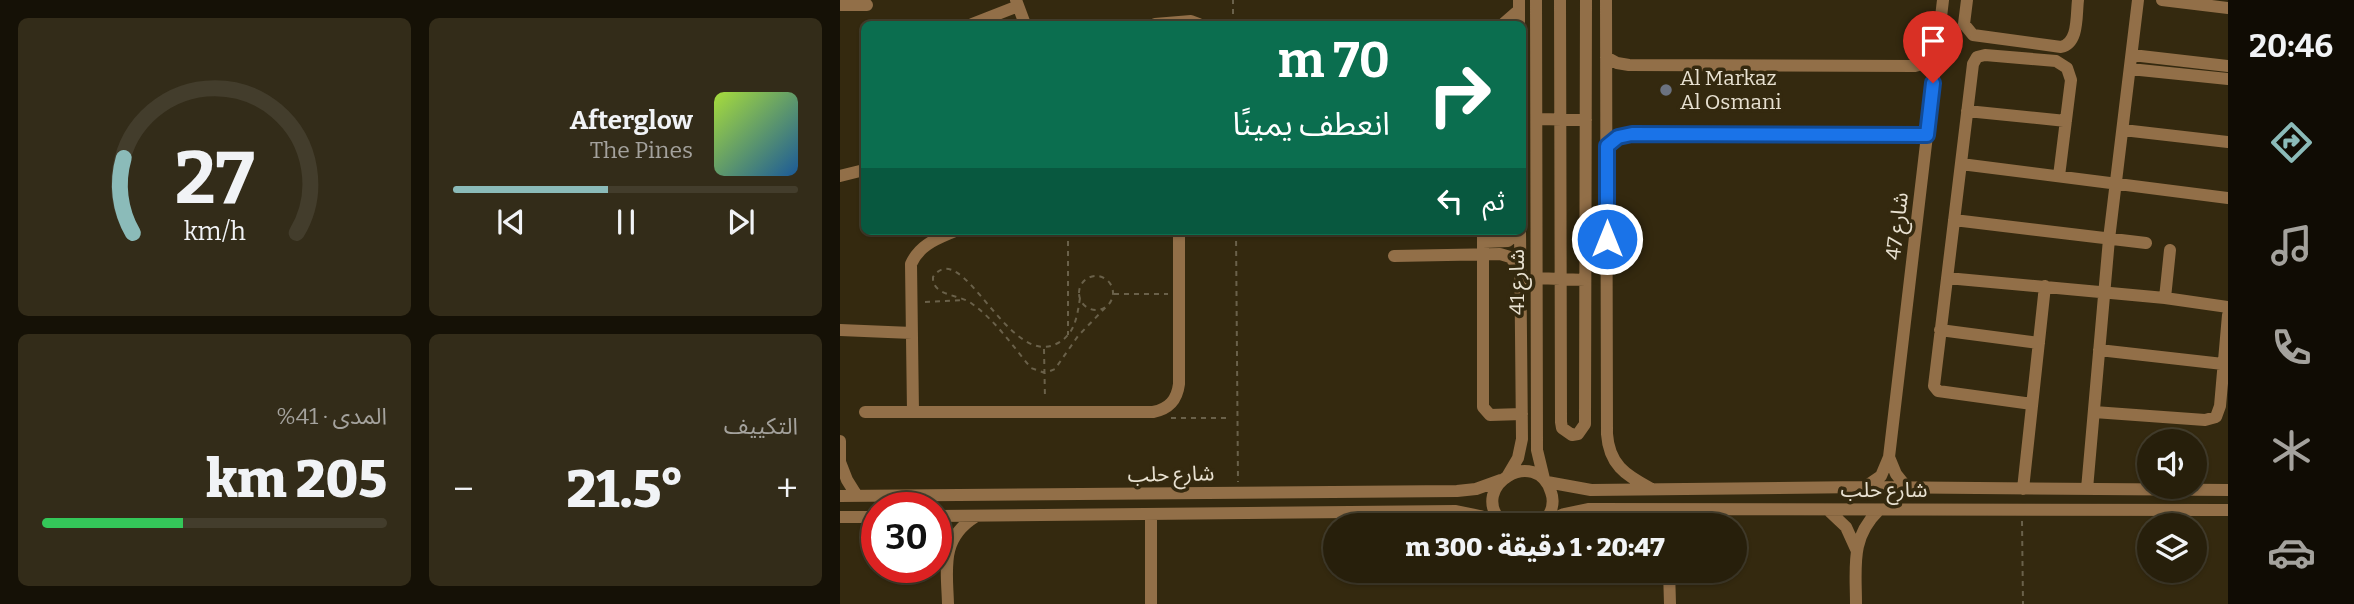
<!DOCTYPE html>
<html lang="ar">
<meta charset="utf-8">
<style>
body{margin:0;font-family:Bitter,"Noto Sans Arabic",serif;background:#332c19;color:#f1f3f6;direction:rtl;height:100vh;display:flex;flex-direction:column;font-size:26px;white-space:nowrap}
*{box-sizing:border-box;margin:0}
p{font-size:23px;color:#a4a29d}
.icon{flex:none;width:38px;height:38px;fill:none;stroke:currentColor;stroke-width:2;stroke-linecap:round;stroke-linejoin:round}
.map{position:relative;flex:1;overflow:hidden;direction:ltr}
.panel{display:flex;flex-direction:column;gap:18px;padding:18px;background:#151106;width:840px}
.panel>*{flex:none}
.guide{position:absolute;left:21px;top:21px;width:665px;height:214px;border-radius:10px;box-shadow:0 2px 5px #0004,0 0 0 2px #433d2c;direction:rtl;background:#0b6e4f;color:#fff;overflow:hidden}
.fabs{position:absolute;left:1297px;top:429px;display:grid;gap:14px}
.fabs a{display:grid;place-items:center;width:70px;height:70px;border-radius:50%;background:#271f0b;box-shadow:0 2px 5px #0004,0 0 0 2px #433d2c;font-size:35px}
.speed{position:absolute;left:21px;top:492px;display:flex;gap:14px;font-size:35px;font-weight:700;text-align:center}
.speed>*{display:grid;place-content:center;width:91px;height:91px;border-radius:50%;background:#271f0b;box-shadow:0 2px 5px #0004,0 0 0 2px #433d2c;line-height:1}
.speed .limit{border:10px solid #d22;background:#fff;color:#111}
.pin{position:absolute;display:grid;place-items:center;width:60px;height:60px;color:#fff;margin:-72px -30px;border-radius:50% 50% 50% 0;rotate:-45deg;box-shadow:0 0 7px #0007}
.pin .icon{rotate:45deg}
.me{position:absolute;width:77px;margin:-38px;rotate:0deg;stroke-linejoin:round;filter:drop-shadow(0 0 5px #0008)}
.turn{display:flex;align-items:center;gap:24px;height:147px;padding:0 21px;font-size:32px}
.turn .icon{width:91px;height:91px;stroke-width:2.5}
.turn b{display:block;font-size:49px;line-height:60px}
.then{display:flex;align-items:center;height:66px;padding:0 21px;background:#0003;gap:14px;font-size:26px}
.big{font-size:52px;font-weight:800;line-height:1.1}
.panel .card{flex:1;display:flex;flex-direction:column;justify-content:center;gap:10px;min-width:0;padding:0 24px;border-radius:10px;background:#332c19}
.panel .dial{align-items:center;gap:0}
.dial svg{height:182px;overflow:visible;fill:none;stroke:#433d2c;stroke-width:7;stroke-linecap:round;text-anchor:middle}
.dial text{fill:#f1f3f6;stroke:none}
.song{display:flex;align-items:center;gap:21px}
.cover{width:84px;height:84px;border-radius:10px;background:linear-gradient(135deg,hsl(80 70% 55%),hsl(210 70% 35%))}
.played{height:7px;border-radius:4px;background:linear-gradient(90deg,#8bbbb9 45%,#433d2c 45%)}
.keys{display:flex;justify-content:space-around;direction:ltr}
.heat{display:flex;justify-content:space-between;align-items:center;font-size:38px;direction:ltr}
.charge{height:10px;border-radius:5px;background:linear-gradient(90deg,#34c759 41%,#433d2c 0)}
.panel .tiles{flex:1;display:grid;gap:18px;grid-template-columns:repeat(2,1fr)}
.trip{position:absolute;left:483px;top:513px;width:424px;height:70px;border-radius:35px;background:#271f0b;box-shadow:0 2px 5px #0004,0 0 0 2px #433d2c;font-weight:800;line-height:70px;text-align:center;direction:rtl}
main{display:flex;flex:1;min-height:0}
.tab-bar{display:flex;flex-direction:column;width:126px;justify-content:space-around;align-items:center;background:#100c04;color:#a4a29d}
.tab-bar .icon{width:49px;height:49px}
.tab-bar .current{color:#8bbbb9}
.tab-bar b{font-size:32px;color:#f1f3f6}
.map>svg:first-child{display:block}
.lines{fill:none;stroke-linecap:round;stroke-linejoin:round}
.path{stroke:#6a614a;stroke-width:2;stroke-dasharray:5 5;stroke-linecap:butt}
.minor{stroke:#926f48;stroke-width:12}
.route-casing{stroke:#114b97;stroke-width:18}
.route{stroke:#1a73e8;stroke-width:12}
.worship-dot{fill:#6b7280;stroke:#34290f;stroke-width:2.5}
.labels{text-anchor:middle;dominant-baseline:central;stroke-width:7;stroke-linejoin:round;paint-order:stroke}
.poi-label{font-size:21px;fill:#e8e1d1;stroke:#34290f;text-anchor:start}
.street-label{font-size:21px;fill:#e8e1d1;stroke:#34290f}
</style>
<main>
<nav class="tab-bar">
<b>20:46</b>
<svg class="icon current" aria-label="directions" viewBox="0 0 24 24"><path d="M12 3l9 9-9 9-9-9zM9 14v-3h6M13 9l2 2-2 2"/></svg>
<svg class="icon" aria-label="music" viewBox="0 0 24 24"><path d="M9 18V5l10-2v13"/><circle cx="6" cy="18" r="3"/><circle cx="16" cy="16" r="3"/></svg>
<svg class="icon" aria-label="phone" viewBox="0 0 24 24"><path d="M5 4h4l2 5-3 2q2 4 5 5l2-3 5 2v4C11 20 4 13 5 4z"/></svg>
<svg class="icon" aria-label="climate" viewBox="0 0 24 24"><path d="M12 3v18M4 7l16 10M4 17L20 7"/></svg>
<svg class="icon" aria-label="car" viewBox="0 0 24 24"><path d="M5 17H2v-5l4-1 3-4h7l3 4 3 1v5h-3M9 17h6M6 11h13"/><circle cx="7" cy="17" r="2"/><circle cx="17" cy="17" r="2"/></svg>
</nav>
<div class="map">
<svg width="1388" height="604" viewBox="0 0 1388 604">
<rect width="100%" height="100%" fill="#34290f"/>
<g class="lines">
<path class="path" d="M393 24V0
M228 231V335
M396 231 398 482
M239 293a17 17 0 1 1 34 0a17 17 0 1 1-34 0Z
M274 294H328
M240 298C237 317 235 335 216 344 168 368 122 235 93 277 92 296 118 294 131 303 155 320 172 345 191 368L205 373 215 369 238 336 266 307
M85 302 125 300
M204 349 205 399
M331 418H389
M1182 521 1183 604"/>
<path class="minor" d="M176 0 185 24
M679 0V24
M696 0 697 450 704 479
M720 0 721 422 722 428 732 435 738 434 745 424 746 0
M766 0 767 434C769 464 785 475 810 488
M1127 0 1124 24 1133 35 1221 47C1239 43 1236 16 1238 0
M1322 0 1388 8
M0 5H27
M132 24 178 6
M315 24 351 21 359 24
M663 24 679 10
M1292 55 1388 66
M766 57 777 63 789 65 1075 66 1086 63 1097 57
M1290 69 1388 79
M1127 111 1226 121
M697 119 746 120
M1283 130 1388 142
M767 146 778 137 791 134 1087 135
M1121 164 1388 198
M0 176 24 170
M1114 220 1306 243
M643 231V407L650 415 682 414
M643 242 668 241 680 231
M554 256 660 254 670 257 680 269
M696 278 745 280
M1107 278 1325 298 1388 307
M1325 298 1330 250
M0 330 72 333
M1100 330 1199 343
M1259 350 1383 364
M1192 404 1098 391 1094 386 1133 64 1137 57 1145 55 1216 61 1227 68 1231 80 1219 176
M25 412H313C329 409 337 400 339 384V231
M73 412 71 264C80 244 97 239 115 231
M1254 412 1365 420 1376 417 1380 406 1388 315
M0 441V464
M1049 457 1056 474 1068 489
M0 462 7 480 17 496
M668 475 678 458 682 439 680 231
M707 482 751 490 1024 487 1388 490
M1025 487 1041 476 1049 457 1103 0
M1183 489 1205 286
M1247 489 1269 239 1298 0
M0 496 617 491 636 489 661 480
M800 510 817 525
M988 510 1006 527 1016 549
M311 515V604
M96 516 616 511 640 516 664 524
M0 517H37
M662 523C627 485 697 446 711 492 715 503 711 514 704 522
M702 524 724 514 748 509 1388 510
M840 525 855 510
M96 532 107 555
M829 570 830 604
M108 604C107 569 100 539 135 517
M1016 604C1016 567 1010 538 1039 510"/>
</g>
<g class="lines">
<g class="route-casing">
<path id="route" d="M767 239V146L778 137 792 134 1087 135 1093 83"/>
</g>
<use href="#route" class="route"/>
</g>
<circle class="worship-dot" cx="826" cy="90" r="7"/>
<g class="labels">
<g class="poi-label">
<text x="840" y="78">Al Markaz<tspan x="840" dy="24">Al Osmani</tspan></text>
</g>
<g class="street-label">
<text transform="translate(1057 226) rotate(-83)">شارع 47</text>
<text transform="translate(677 282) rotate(-90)">شارع 41</text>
<text transform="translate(331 474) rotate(-1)">شارع حلب</text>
<text x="1044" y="490">شارع حلب</text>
</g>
</g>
</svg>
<div class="fabs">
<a><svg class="icon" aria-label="sound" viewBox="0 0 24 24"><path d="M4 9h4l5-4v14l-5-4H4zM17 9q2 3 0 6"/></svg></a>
<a><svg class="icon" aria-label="layers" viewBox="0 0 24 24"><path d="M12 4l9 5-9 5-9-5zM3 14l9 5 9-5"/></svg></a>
</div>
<div class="speed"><div class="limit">30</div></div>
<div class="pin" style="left:1093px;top:83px;background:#d93025"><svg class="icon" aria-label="arrive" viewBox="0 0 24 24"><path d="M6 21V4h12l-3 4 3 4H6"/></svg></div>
<svg class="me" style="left:767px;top:239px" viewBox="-20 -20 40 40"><circle r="17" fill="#1a73e8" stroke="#fff" stroke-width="3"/><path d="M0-11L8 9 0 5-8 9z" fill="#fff"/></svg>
<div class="trip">20:47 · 1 دقيقة · 300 m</div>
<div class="guide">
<div class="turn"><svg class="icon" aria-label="right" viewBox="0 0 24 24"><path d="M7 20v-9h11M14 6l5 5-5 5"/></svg><div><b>70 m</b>انعطف يمينًا</div></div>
<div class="then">ثم<svg class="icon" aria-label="left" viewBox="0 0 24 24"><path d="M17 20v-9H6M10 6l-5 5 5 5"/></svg></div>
</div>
</div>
<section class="panel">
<div class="tiles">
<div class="card">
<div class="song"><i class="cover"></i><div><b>Afterglow</b><p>The Pines</p></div></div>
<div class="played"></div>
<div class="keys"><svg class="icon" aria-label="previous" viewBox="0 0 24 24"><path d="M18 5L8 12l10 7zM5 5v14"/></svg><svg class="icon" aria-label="pause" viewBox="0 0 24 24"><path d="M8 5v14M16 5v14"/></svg><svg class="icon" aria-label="next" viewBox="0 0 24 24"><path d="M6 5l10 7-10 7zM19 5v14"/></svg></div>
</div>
<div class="card dial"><svg viewBox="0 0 100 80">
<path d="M14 69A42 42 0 1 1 86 69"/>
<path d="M14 69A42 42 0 0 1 10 36" stroke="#8bbbb9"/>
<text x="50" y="56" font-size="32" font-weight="700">27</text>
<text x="50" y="72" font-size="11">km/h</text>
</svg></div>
<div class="card"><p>التكييف</p>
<div class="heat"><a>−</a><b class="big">21.5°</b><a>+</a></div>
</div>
<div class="card"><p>المدى · 41%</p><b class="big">205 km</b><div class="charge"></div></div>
</div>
</section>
</main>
